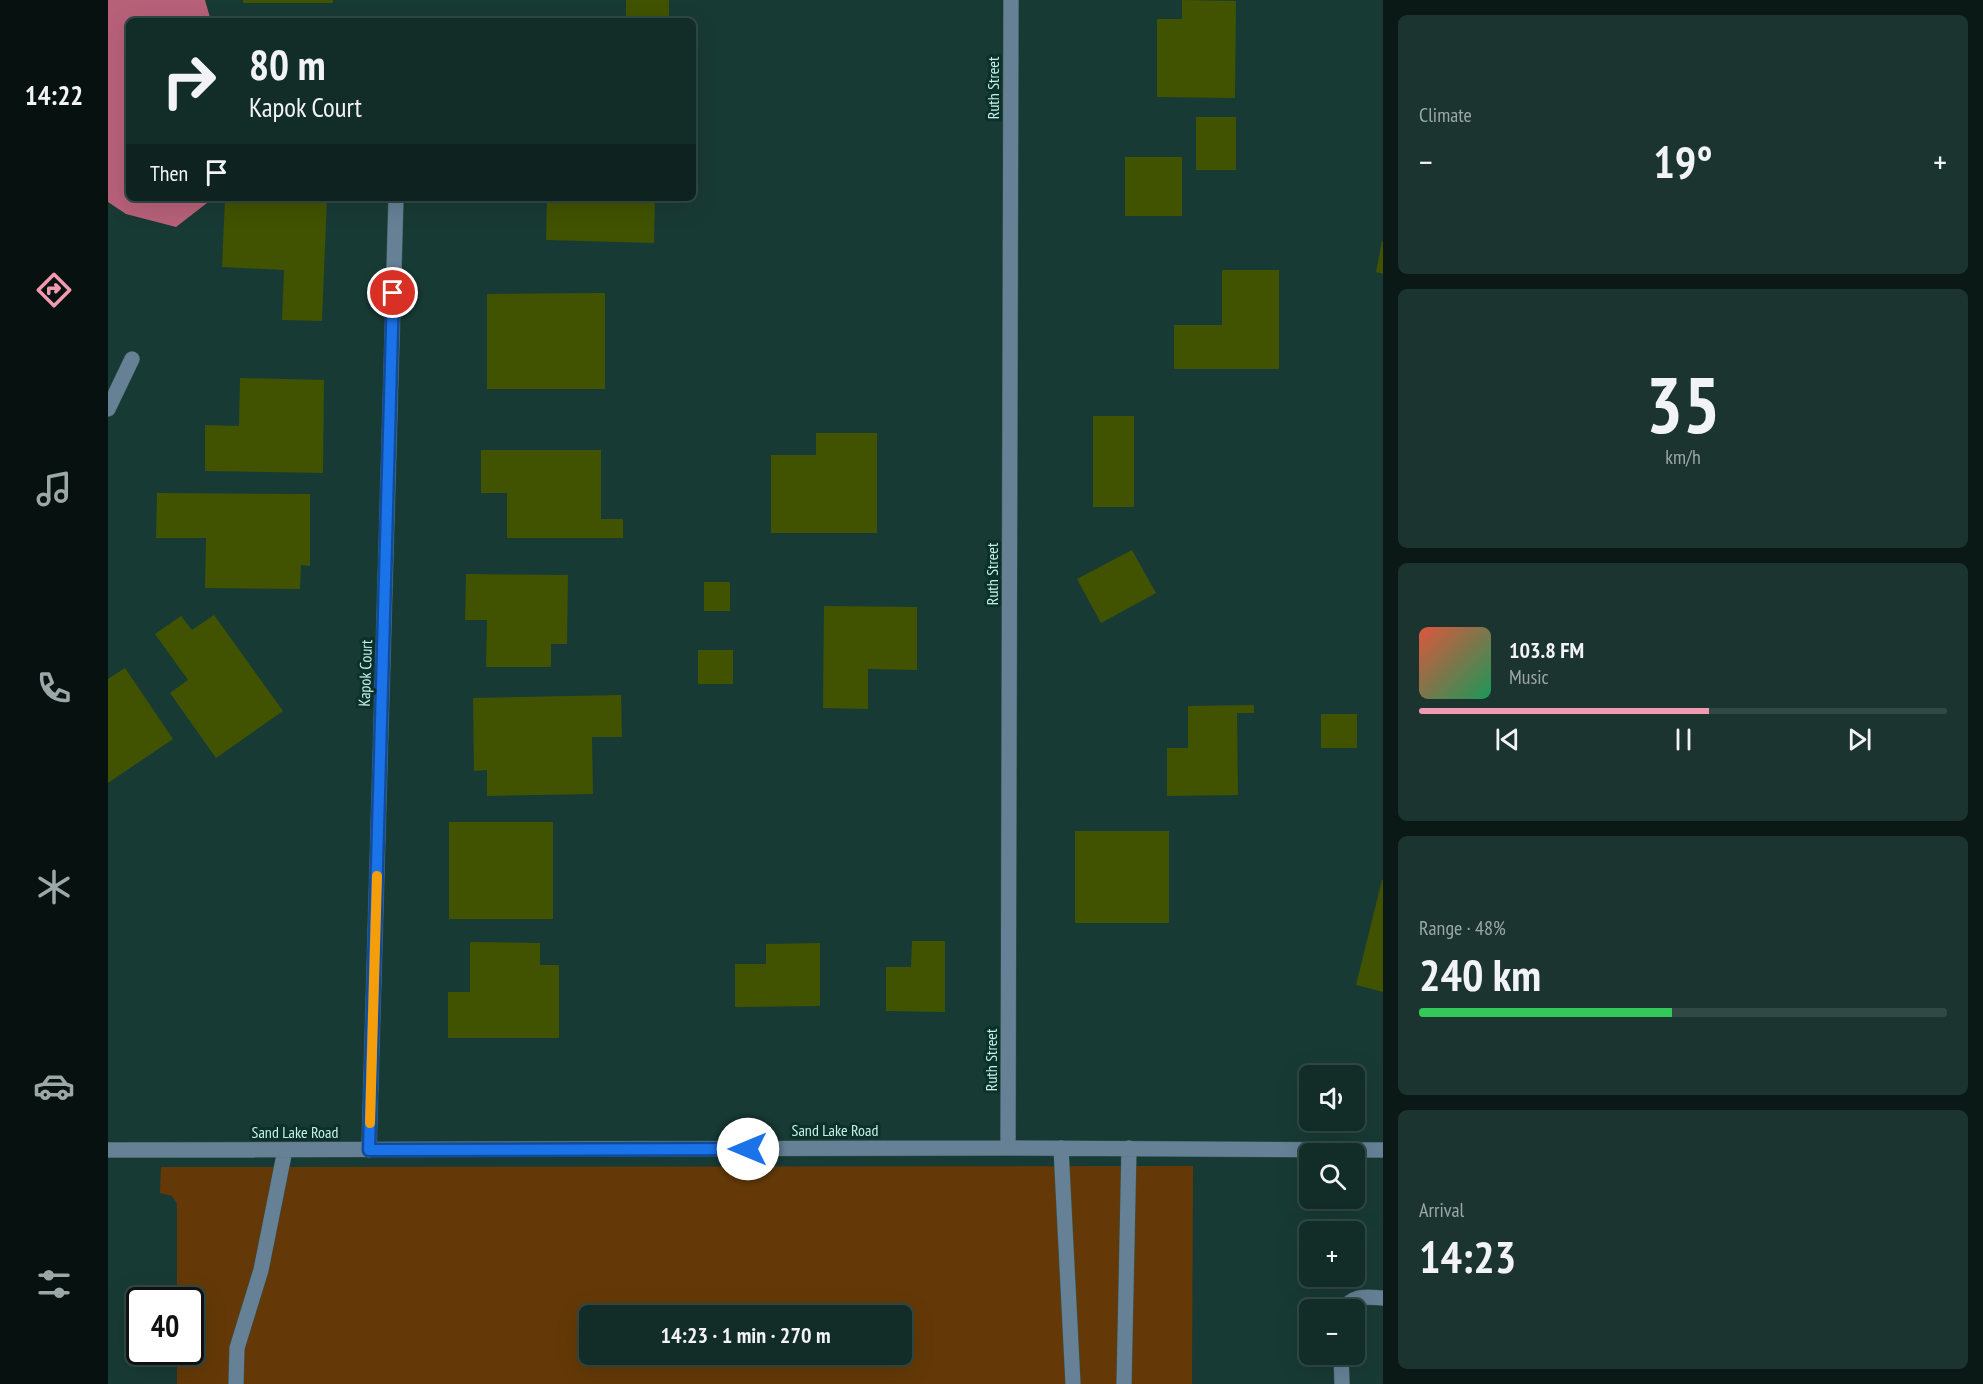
<!DOCTYPE html>
<meta charset="utf-8">
<style>
body{margin:0;font-family:"PT Sans Narrow",sans-serif;background:#1b3430;color:#f1f3f6;height:100vh;display:flex;flex-direction:column;font-size:22px;white-space:nowrap}
*{box-sizing:border-box;margin:0}
p{font-size:20px;color:#9ca7a8}
.icon{flex:none;width:33px;height:33px;fill:none;stroke:currentColor;stroke-width:2;stroke-linecap:round;stroke-linejoin:round}
.map{position:relative;flex:1;overflow:hidden}
.side{display:flex;flex-direction:column;gap:15px;padding:15px;background:#0a1816;width:600px}
.side>*{flex:none}
.banner{position:absolute;left:18px;top:18px;width:570px;height:183px;border-radius:9px;box-shadow:0 6px 24px #0002,0 0 0 2px #314845;background:#122c28;color:#f1f3f6;overflow:hidden}
.fabs{position:absolute;left:1191px;top:1065px;display:grid;gap:12px}
.fabs a{display:grid;place-items:center;width:66px;height:66px;border-radius:9px;background:#122c28;box-shadow:0 6px 24px #0002,0 0 0 2px #314845;font-size:30px}
.speed{position:absolute;left:18px;top:1287px;display:flex;gap:12px;font-size:30px;font-weight:700;text-align:center}
.speed>*{display:grid;place-content:center;width:78px;height:78px;border-radius:50%;background:#122c28;box-shadow:0 6px 24px #0002,0 0 0 2px #314845;line-height:1}
.speed .limit{border:3px solid #111;border-radius:9px;background:#fff;color:#111}
.pin{position:absolute;display:grid;place-items:center;width:51px;height:51px;color:#fff;margin:-26px;border:3px solid #fff;border-radius:50%;box-shadow:0 2px 6px #0007}
.me{position:absolute;width:66px;margin:-33px;rotate:270deg;stroke-linejoin:round;filter:drop-shadow(0 0 4px #0008)}
.turn{display:flex;align-items:center;gap:21px;height:126px;padding:0 24px;font-size:27px}
.turn .icon{width:78px;height:78px;stroke-width:2.5}
.turn b{display:block;font-size:42px;line-height:51px}
.then{display:flex;align-items:center;height:57px;padding:0 24px;background:#0003;gap:12px;font-size:22px}
.big{font-size:45px;font-weight:600;line-height:1.1}
.side .tile{flex:1;display:flex;flex-direction:column;justify-content:center;gap:9px;min-width:0;padding:0 21px;border-radius:9px;background:#1b3430}
.side .dial{align-items:center;gap:0}
.dial b{font-size:78px;line-height:1}
.song{display:flex;align-items:center;gap:18px}
.cover{width:72px;height:72px;border-radius:9px;background:linear-gradient(135deg,hsl(10 70% 55%),hsl(150 70% 35%))}
.played{height:6px;border-radius:3px;background:linear-gradient(90deg,#f19ab1 55%,#314845 55%)}
.keys{display:flex;justify-content:space-around;direction:ltr}
.heat{display:flex;justify-content:space-between;align-items:center;font-size:33px;direction:ltr}
.charge{height:9px;border-radius:4px;background:linear-gradient(90deg,#34c759 48%,#314845 0)}
.trip{position:absolute;left:471px;top:1305px;width:333px;height:60px;border-radius:9px;background:#122c28;box-shadow:0 6px 24px #0002,0 0 0 2px #314845;font-weight:600;line-height:60px;text-align:center}
main{display:flex;flex:1;min-height:0}
.dock{display:flex;flex-direction:column;width:108px;justify-content:space-around;align-items:center;background:#071210;color:#9ca7a8}
.dock .icon{width:42px;height:42px}
.dock .selected{color:#f19ab1}
.dock b{font-size:27px;color:#f1f3f6}
.map>svg:first-child{display:block}
.green{fill:#643907;fill-rule:evenodd}
.water{fill:#b76179}
.building{fill:#415300}
.lines{fill:none;stroke-linecap:round;stroke-linejoin:round}
.minor-casing{stroke:#335752;stroke-width:16}
.minor{stroke:#668196;stroke-width:15}
.route-casing{stroke:#114b97;stroke-width:15}
.route{stroke:#1a73e8;stroke-width:10}
.slow{stroke:#f59e0b;stroke-width:10}
.labels{text-anchor:middle;dominant-baseline:central;stroke-width:6;stroke-linejoin:round;paint-order:stroke}
.street-label{font-size:16px;fill:#c2f2e9;stroke:#0d302b}
</style>
<main>
<nav class="dock">
<b>14:22</b>
<svg class="icon selected" aria-label="directions" viewBox="0 0 24 24"><path d="M12 3l9 9-9 9-9-9zM9 14v-3h6M13 9l2 2-2 2"/></svg>
<svg class="icon" aria-label="music" viewBox="0 0 24 24"><path d="M9 18V5l10-2v13"/><circle cx="6" cy="18" r="3"/><circle cx="16" cy="16" r="3"/></svg>
<svg class="icon" aria-label="phone" viewBox="0 0 24 24"><path d="M5 4h4l2 5-3 2q2 4 5 5l2-3 5 2v4C11 20 4 13 5 4z"/></svg>
<svg class="icon" aria-label="climate" viewBox="0 0 24 24"><path d="M12 3v18M4 7l16 10M4 17L20 7"/></svg>
<svg class="icon" aria-label="car" viewBox="0 0 24 24"><path d="M5 17H2v-5l4-1 3-4h7l3 4 3 1v5h-3M9 17h6M6 11h13"/><circle cx="7" cy="17" r="2"/><circle cx="17" cy="17" r="2"/></svg>
<svg class="icon" aria-label="filters" viewBox="0 0 24 24"><path d="M4 7h16M4 17h16"/><circle cx="9" cy="7" r="2"/><circle cx="15" cy="17" r="2"/></svg>
</nav>
<div class="map">
<svg width="1275" height="1384" viewBox="0 0 1275 1384">
<rect width="100%" height="100%" fill="#183a35"/>
<path class="green" d="M1085 1166 1084 1384H69V1352H82V1300H69V1204L64 1196 52 1193 53 1167ZM482 1316H794V1354H482Z"/>
<path class="water" d="M0 0H97L103 21H21V198H102L99 203 68 227 18 214 0 202Z"/>
<path class="building" d="M135 0H225V3H135Z
M518 0H561V21H518Z
M1074 0 1128 1 1127 98 1049 97V19H1074Z
M1088 117H1128V170H1088Z
M1017 157H1074V216H1017Z
M117 198H219L214 321 174 320 176 270 114 267Z
M439 198H547L546 243 438 240Z
M1274 241H1275V274L1268 272Z
M1114 270H1171V369H1066V325H1114Z
M497 293V389H379V294Z
M132 378 216 380 215 473 97 471V425L131 426Z
M985 416H1026V507H985Z
M708 433H769V533H663V455H708Z
M373 450H493V519H515V538H399V493H373Z
M49 493 202 494V566L193 565 192 589 97 588 98 538H48Z
M1024 550 1048 593 993 623 969 579Z
M358 574 460 575 459 644H443V667H378L379 620H357Z
M596 582H622V611H596Z
M716 606 809 607V670L760 669V709L715 708Z
M106 615 175 711 108 758 62 693 80 680 47 634 73 616 84 630Z
M590 650H625V684H590Z
M17 668 65 739 0 783V679Z
M513 695 514 737H484L485 794 379 796V770L366 771 365 698Z
M1146 705V713H1129L1130 795 1059 796V748H1080V706Z
M1213 714H1249V748H1213Z
M341 822H445V919H341Z
M967 831H1061V923H967Z
M1274 880H1275V992L1248 985Z
M804 941H837V1012L778 1011V967H803Z
M362 942 432 943V965H451V1038H340V992H362Z
M712 943V1006L627 1007V964H658V944Z"/>
<g class="lines">
<g class="minor-casing">
<path id="minor" d="M0 409 24 359
M900 1148 903 0
M953 1148 965 1384
M0 1150 900 1148 1275 1150
M261 1150 288 198
M1235 1310C1246 1294 1258 1297 1275 1298
M1233 1354 1234 1384
M128 1384 129 1348 153 1270 177 1150
M1016 1384 1021 1148"/>
</g>
<use href="#minor" class="minor"/>
</g>
<g class="lines">
<g class="route-casing">
<path id="route" d="M285 293 261 1150 640 1149"/>
</g>
<use href="#route" class="route"/>
<path class="slow" d="M262 1123 269 876"/>
</g>
<g class="labels">
<g class="street-label">
<text transform="translate(885 88) rotate(-90)">Ruth Street</text>
<text transform="translate(884 574) rotate(-90)">Ruth Street</text>
<text transform="translate(257 673) rotate(-88)">Kapok Court</text>
<text transform="translate(883 1060) rotate(-90)">Ruth Street</text>
<text x="727" y="1130">Sand Lake Road</text>
<text x="187" y="1132">Sand Lake Road</text>
</g>
</g>
</svg>
<div class="fabs">
<a><svg class="icon" aria-label="sound" viewBox="0 0 24 24"><path d="M4 9h4l5-4v14l-5-4H4zM17 9q2 3 0 6"/></svg></a>
<a><svg class="icon" aria-label="search" viewBox="0 0 24 24"><circle cx="10" cy="10" r="6"/><path d="M15 15l6 6"/></svg></a>
<a>+</a>
<a>−</a>
</div>
<div class="speed"><div class="limit">40</div></div>
<div class="pin" style="left:285px;top:293px;background:#d93025"><svg class="icon" aria-label="arrive" viewBox="0 0 24 24"><path d="M6 21V4h12l-3 4 3 4H6"/></svg></div>
<svg class="me" style="left:640px;top:1149px" viewBox="-20 -20 40 40"><circle r="19" fill="#fff"/><path d="M0-13L10 11 0 6-10 11z" fill="#1a73e8"/></svg>
<div class="trip">14:23 · 1 min · 270 m</div>
<div class="banner">
<div class="turn"><svg class="icon" aria-label="right" viewBox="0 0 24 24"><path d="M7 20v-9h11M14 6l5 5-5 5"/></svg><div><b>80 m</b>Kapok Court</div></div>
<div class="then">Then<svg class="icon" aria-label="arrive" viewBox="0 0 24 24"><path d="M6 21V4h12l-3 4 3 4H6"/></svg></div>
</div>
</div>
<section class="side">
<div class="tile"><p>Climate</p>
<div class="heat"><a>−</a><b class="big">19°</b><a>+</a></div>
</div>
<div class="tile dial"><b>35</b><p>km/h</p></div>
<div class="tile">
<div class="song"><i class="cover"></i><div><b>103.8 FM</b><p>Music</p></div></div>
<div class="played"></div>
<div class="keys"><svg class="icon" aria-label="previous" viewBox="0 0 24 24"><path d="M18 5L8 12l10 7zM5 5v14"/></svg><svg class="icon" aria-label="pause" viewBox="0 0 24 24"><path d="M8 5v14M16 5v14"/></svg><svg class="icon" aria-label="next" viewBox="0 0 24 24"><path d="M6 5l10 7-10 7zM19 5v14"/></svg></div>
</div>
<div class="tile"><p>Range · 48%</p><b class="big">240 km</b><div class="charge"></div></div>
<div class="tile"><p>Arrival</p><b class="big">14:23</b></div>
</section>
</main>
